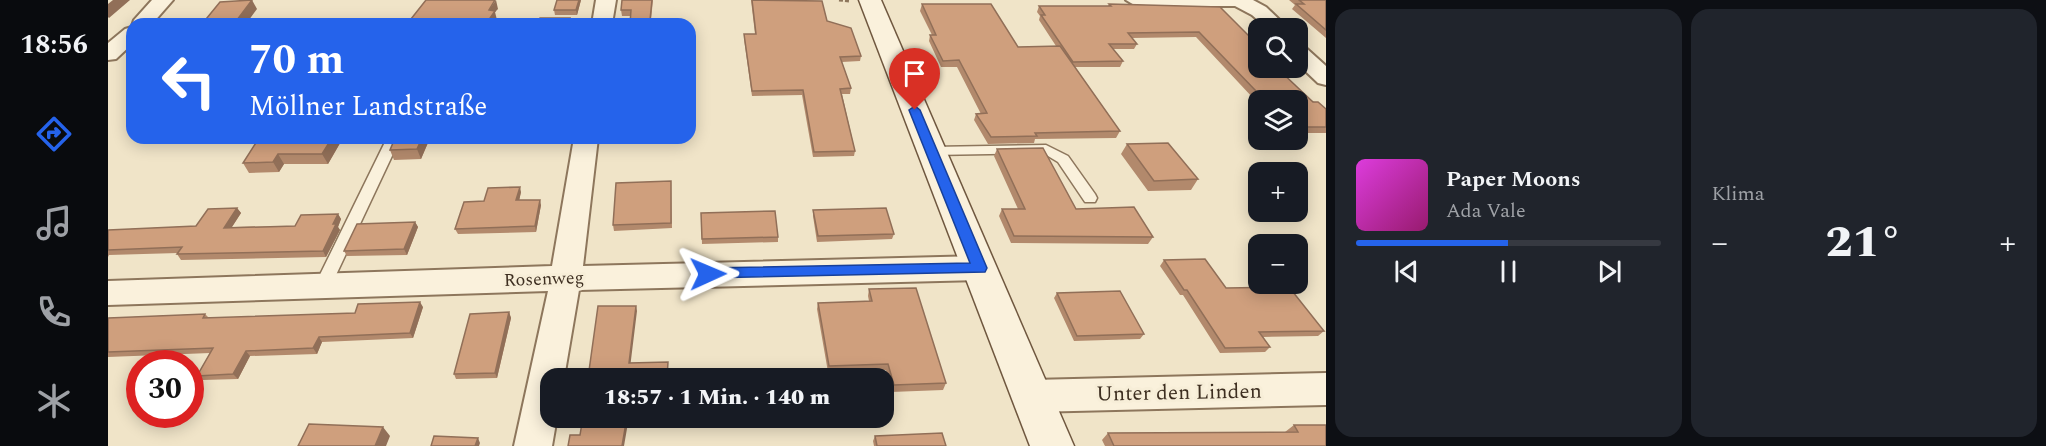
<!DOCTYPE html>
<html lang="de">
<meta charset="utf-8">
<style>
body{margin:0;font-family:Spectral,serif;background:#20242c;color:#f1f3f6;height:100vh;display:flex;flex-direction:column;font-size:22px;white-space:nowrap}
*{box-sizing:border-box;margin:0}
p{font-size:20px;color:#9ea1a6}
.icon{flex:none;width:33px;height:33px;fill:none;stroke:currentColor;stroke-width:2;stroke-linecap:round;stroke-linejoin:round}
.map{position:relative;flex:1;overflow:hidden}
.sheet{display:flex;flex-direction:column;gap:9px;padding:9px;background:#0d0f14;width:720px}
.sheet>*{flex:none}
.top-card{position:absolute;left:18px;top:18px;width:570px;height:126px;border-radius:18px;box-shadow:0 3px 15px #0003;background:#2563eb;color:#fff;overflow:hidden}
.controls{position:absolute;left:1140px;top:18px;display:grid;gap:12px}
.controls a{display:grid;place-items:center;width:60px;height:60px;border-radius:12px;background:#171b24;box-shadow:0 3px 15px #0003;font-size:30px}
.speed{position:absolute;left:18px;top:350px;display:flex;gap:12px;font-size:30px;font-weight:700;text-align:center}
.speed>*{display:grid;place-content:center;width:78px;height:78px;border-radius:50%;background:#171b24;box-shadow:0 3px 15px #0003;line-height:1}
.speed .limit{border:9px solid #d22;background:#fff;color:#111}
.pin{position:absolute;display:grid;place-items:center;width:51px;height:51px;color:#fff;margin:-62px -26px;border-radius:50% 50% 50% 0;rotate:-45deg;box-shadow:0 0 6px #0007}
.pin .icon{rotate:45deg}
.me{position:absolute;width:66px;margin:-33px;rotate:89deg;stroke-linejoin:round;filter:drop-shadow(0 0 4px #0008)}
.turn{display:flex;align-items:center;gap:21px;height:126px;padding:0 24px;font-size:27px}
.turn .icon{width:78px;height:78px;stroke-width:2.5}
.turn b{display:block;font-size:42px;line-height:51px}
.big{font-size:45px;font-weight:800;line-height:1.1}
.sheet .tile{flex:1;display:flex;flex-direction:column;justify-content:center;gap:9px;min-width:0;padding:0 21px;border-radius:18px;background:#20242c}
.song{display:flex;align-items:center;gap:18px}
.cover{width:72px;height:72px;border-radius:9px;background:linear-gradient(135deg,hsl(300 70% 55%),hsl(320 70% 35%))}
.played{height:6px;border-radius:3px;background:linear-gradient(90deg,#2563eb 50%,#363941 50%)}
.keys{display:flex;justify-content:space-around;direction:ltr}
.heat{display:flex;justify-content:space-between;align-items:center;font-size:33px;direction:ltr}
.sheet .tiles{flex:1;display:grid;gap:9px;grid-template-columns:repeat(2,1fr)}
.trip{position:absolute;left:432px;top:368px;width:354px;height:60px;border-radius:18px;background:#171b24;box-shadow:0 3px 15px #0003;font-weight:800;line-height:60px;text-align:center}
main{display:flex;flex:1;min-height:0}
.tabs{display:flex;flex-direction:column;width:108px;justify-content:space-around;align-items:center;background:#090b0e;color:#9ea1a6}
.tabs .icon{width:42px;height:42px}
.tabs .active{color:#2563eb}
.tabs b{font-size:27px;color:#f1f3f6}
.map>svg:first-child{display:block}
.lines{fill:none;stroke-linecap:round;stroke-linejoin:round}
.service-casing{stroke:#8d765c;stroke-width:3}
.minor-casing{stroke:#8d765c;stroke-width:4}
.secondary-casing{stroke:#6f573f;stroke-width:3}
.path{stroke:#8d765c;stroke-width:3;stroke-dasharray:4 2;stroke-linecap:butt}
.service{fill:#faf1dc;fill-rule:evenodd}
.minor{fill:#faf1dc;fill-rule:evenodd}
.secondary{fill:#faf1dc;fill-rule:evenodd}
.wall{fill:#b2896c}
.shaded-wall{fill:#916f58}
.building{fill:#cf9f7d;stroke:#916f58;stroke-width:1.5}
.route{fill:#2563eb;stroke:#184099;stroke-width:1.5}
.labels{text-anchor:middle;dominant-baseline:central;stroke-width:6;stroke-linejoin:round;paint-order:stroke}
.street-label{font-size:18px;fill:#3d2e20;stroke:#f7eed8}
.near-street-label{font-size:21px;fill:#3d2e20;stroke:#f7eed8}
</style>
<main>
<nav class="tabs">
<b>18:56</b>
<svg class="icon active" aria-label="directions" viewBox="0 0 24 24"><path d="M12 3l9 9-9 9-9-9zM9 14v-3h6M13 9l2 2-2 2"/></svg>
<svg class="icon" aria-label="music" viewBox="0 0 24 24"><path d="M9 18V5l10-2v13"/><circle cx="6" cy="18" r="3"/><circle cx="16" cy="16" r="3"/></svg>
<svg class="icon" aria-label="phone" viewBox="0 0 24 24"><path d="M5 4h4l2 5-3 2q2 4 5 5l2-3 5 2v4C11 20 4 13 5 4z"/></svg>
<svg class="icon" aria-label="climate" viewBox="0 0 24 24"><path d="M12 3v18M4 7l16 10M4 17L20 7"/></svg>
</nav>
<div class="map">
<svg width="1218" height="446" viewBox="0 0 1218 446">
<rect width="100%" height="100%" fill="#f0e4c8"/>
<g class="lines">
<g class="service-casing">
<path id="service" d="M279 138H289L291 141 220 292 214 293 208 292 206 287Z
M938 145 960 156 987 194 989 198 987 202H977L950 162 935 153 824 155 817 151 824 147Z"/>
</g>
<g class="minor-casing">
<path id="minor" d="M44 0H65L44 24 24 26 26 20Z
M488 0H508L504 24H484Z
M1018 0H1145L1158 7 1180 28H1159L1144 15 1127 6H1028Z
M24 27V44L8 59 0 60V43L17 29Z
M1190 47 1198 48 1218 66V85L1210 83 1190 64Z
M466 138H490L475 266 872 256 883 260 887 268 883 276 872 280 471 290 456 378H442V417H449L444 446H406L440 291 0 305V281L444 266Z
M1218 373V405L924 412 911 407 906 396 911 385 924 380Z"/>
</g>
<g class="secondary-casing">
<path id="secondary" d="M751 0H773L966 446H922Z"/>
</g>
<path class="path" d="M731 0 742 1"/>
<use href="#service" class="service"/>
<use href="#minor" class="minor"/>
<use href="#secondary" class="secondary"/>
</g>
<path class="wall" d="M473 0 469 15H447L446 10Z
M545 0 543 20 564 24 523 16H514L513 10Z
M643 0H688V1L719 21 753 56 752 61 734 62 743 88 742 94H734L747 151 746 156 705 157 694 95 644 96 636 39V34H647Z
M1181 0H1218V38L1184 9 1187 5Z
M814 4 910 47 948 46 931 20 932 16 929 12 931 6H1000L1001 4 1112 7 1150 68 1218 109V133H1190V100H1157L1154 98H1145L1088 37 1024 38 1029 44 1026 49H1005L1015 61 1012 67H967L1012 131 1008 138 927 139 926 143 880 144 866 120 868 114H873L849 67H833L821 41 822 35H824L812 11Z
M151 138H235L220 164H176L171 172 141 173 135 163Z
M287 138H322L313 159 286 160 282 150Z
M1019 144 1090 179 1083 190 1040 191 1013 154Z
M889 149 968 209 1045 237 1040 244 903 243 891 216 894 209H910L886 156Z
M563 181 564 228 506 231 505 225Z
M413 192 411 200 433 205 428 232 350 234 347 229 376 201Z
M129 208 133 213 124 227 187 226 230 214 233 219 230 227 232 230 218 257 73 260 69 254 70 253 1 255 0 257V230L88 226Z
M705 210 786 234 784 239 709 242 705 216Z
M593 213 670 237V242L594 244Z
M307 222 310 227 299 255 239 256 236 251Z
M1056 260 1118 288 1216 331 1210 336 1155 337 1162 347 1157 352 1112 353 1075 295H1072L1052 266Z
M761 289 838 383 835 390 783 392 778 370 720 372 709 309 710 303 761 301 760 296Z
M949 293 1036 334 1032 339 966 341 946 298Z
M315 307 305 338 214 342 209 354 142 356 130 379 95 380 89 376 102 353 0 357V318L97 314 101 318 247 313Z
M401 312 403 318 389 378 348 379 346 374Z
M1186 425 1218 446H997L994 440 1000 433 1177 432Z
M767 436 838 446H766L765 441Z"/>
<path class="shaded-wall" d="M5 0H22L1 18 0 17V4Z
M144 0 149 9 138 24H126Z
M388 0 390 9 387 12 389 20 386 24H378L381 10Z
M471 0H473L469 15 468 10Z
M224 138H235L220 164 214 154Z
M314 138H322L313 159 309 149Z
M170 154 176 164 171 172 165 162Z
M412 187 413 192 410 206 408 200Z
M432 200 433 205 428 232 427 226Z
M129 208 133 213 120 233 116 228Z
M230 214 233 219 230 227 232 230 218 257 215 251 225 224Z
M307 222 310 227 299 255 296 249Z
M312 302 315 307 305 338 302 333Z
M528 306 529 311 522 368 521 363Z
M401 312 403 318 389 378 387 373Z
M211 337 214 342 209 354 205 348Z
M138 351 142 356 130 379 125 374Z
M519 417H521L516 446H514Z
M275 427 282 436 278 446H267Z
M370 438 372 443 371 446H367Z"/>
<path class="building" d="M144 0 126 24H94L112 2Z
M318 0H387L381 10 387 11 378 24H299Z
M449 0H471L468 10H446Z
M514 0H544L542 20H564V24H522L523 10H513Z
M644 0 714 1 719 21 743 28 753 56 732 57 743 88 732 89 747 151 706 152 695 90 644 91 636 34H648Z
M1191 0H1218V30L1188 4H1196Z
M814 4H883L910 47 952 46 1012 131 927 133 929 136 883 137 868 114 879 113 851 60 835 61 822 35H828Z
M1001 4 1112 7 1150 45V68H1169L1205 102H1210L1218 109V127H1193L1190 124V100H1166L1158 92H1149L1091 32 1020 33 1029 44H1001L1015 61 965 62 933 15H937L931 6H1003Z
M432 18H462L460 24H430Z
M151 138H224L214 154H170L165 162 135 163Z
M287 138H314L309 149 282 150Z
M1060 143 1090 179 1046 181 1019 144Z
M935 148 968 209 1026 207 1045 237 906 236 894 209H917L889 149Z
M563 181V223L505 225 508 183Z
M412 187 408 200H432L427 226 347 229 356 202 376 201 380 188Z
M129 208 116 228 187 226 193 215 230 214 225 224H228L215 251 69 254 74 247 0 250V230L88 226 100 209Z
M778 208 786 234 710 236 705 210Z
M667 211 670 237 594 239 593 213Z
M307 222 296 249 236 251 249 224Z
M1097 259 1118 288 1181 287 1216 331 1151 332 1162 347 1117 348 1079 290H1076L1056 260Z
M808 288 838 383 786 385 780 364 721 366 710 303 764 301 761 289Z
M1012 291 1036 334 969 336 949 293Z
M312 302 302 333 211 337 205 348 138 351 125 374 89 376 105 348 0 352V318L97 314 95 318 247 313 250 304Z
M490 306H528L521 363 560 362 559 378H480Z
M401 312 387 373 346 374 362 314Z
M475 417H519L514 446H460L462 435H472Z
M201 424 275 427 267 446H190Z
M1186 425H1218V446H1006L1000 433 1190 432Z
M834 433 838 446H769L767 436Z
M326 436 370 438 367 446H323Z"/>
<path class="route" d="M807 106 812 110 879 268 877 272 595 278 593 274 595 270 600 268 862 263 801 110Z"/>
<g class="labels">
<g class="street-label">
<text transform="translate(436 279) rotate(-2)">Rosenweg</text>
</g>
<g class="near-street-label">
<text transform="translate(1071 393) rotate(-1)">Unter den Linden</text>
</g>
</g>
</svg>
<div class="controls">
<a><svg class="icon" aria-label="search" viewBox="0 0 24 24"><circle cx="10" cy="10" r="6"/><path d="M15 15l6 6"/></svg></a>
<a><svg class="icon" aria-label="layers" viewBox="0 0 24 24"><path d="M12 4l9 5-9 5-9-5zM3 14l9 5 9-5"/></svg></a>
<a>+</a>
<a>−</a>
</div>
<div class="speed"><div class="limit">30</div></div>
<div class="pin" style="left:807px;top:110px;background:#d93025"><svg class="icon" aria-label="arrive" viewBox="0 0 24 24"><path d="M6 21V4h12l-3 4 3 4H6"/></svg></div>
<svg class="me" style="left:600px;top:274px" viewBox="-20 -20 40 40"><path d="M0-17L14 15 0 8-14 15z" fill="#2563eb" stroke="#fff" stroke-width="4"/></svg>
<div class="trip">18:57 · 1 Min. · 140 m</div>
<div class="top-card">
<div class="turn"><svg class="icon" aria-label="left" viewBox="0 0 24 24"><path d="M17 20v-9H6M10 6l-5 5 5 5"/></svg><div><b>70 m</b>Möllner Landstraße</div></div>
</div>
</div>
<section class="sheet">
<div class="tiles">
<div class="tile">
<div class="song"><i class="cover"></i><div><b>Paper Moons</b><p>Ada Vale</p></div></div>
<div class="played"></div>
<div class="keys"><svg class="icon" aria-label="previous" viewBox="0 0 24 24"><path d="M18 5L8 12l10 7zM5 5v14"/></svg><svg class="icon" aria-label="pause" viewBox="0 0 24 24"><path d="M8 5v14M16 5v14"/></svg><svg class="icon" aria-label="next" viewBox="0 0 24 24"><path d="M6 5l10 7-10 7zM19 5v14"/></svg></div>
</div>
<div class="tile"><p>Klima</p>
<div class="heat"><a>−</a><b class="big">21°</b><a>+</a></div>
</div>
</div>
</section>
</main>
